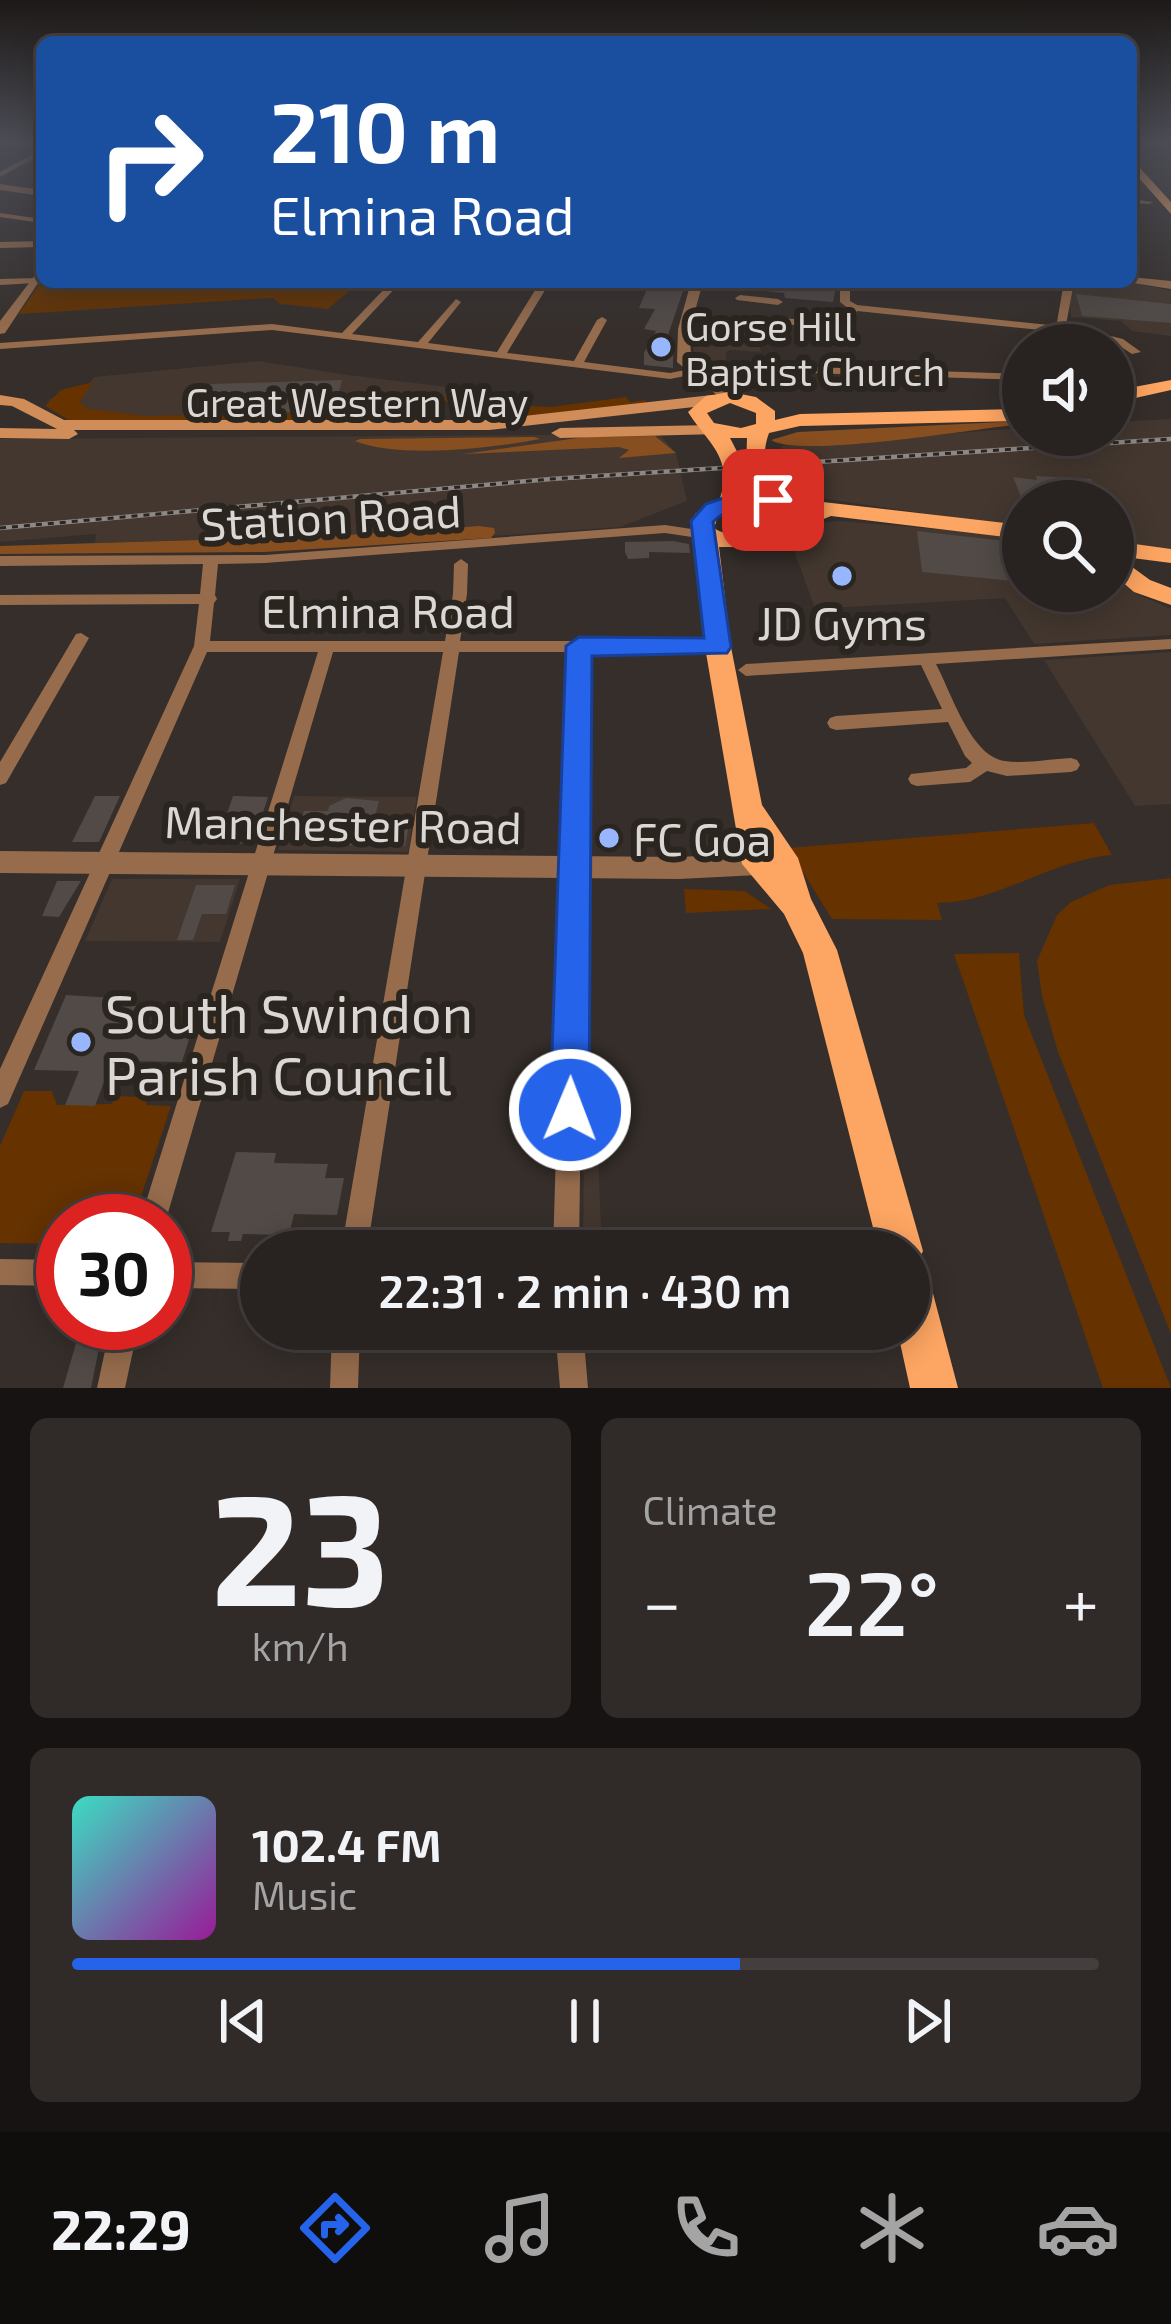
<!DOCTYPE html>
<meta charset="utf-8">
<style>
body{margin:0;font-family:"Exo 2",sans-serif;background:#302a29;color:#f1f3f6;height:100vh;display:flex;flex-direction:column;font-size:45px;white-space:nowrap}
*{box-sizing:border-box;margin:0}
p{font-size:39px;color:#a5a4a5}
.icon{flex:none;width:66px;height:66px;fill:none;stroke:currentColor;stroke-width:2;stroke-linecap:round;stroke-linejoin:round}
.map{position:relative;height:1388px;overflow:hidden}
.side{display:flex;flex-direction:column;gap:30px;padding:30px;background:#161312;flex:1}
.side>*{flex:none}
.banner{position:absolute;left:36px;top:36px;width:1101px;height:252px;border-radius:18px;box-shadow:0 6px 30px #0003,0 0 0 3px #443f3e;background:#1a4fa0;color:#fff;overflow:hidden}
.buttons{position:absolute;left:1002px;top:324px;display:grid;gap:24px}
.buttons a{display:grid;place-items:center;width:132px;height:132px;border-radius:50%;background:#282220;box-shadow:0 6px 30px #0003,0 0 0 3px #443f3e;font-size:60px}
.speed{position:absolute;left:36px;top:1194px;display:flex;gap:24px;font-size:60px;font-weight:700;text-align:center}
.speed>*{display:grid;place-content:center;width:156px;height:156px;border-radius:50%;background:#282220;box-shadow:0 6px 30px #0003,0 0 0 3px #443f3e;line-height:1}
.speed .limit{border:18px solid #d22;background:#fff;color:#111}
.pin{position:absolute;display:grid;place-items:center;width:102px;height:102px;color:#fff;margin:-51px;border-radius:24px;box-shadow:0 6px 18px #0006}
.me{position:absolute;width:132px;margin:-66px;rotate:1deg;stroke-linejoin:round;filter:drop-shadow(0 0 9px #0008)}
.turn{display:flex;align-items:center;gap:42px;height:252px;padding:0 36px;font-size:54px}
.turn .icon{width:156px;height:156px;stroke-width:2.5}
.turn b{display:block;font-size:84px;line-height:102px}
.big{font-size:90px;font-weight:600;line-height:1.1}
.side .card{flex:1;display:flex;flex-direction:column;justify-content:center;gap:18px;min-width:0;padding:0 42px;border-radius:18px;background:#302a29}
.side .dial{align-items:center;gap:0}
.dial b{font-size:156px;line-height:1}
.song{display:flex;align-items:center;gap:36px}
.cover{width:144px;height:144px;border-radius:18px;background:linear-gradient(135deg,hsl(170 70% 55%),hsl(300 70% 35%))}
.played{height:12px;border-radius:6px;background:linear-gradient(90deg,#2563eb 65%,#443f3e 65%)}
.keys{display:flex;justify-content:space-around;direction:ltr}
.heat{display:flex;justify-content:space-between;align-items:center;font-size:66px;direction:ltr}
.side .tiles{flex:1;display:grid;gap:30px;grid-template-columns:1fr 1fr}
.card:last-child{grid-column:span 2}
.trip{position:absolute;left:240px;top:1230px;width:690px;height:120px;border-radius:60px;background:#282220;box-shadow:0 6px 30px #0003,0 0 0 3px #443f3e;font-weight:600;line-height:120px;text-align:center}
.tab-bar{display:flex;height:192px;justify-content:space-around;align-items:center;background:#100e0d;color:#a5a4a5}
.tab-bar .icon{width:84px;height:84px}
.tab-bar .selected{color:#2563eb}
.tab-bar b{font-size:54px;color:#f1f3f6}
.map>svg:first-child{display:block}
.built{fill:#43372f}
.green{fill:#653200}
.forest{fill:#874e20}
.building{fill:#514a46}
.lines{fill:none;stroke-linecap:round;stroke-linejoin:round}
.minor{fill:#966c4d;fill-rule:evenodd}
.tertiary{fill:#966c4d;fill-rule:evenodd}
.secondary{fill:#d08c59;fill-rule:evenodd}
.primary{fill:#fda562;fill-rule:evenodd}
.rail-casing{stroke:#8d8885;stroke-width:4.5}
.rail{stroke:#2b2520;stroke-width:3;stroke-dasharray:6;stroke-linecap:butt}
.route{fill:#2563eb;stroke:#184099;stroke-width:3}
.poi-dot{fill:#98b6fd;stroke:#2b2520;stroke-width:4.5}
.labels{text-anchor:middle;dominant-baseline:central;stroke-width:12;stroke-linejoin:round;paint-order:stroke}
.far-poi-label{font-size:39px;fill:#dbd7d4;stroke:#2b2520;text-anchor:start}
.far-street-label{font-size:39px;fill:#dbd7d4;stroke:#2b2520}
.street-label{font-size:45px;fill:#dbd7d4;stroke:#2b2520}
.poi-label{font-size:45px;fill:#dbd7d4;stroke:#2b2520}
.near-poi-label{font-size:54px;fill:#dbd7d4;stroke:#2b2520;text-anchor:start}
</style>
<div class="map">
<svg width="1171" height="1388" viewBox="0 0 1171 1388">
<rect width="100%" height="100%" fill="#352e2a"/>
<path class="built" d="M1078 282H1131L1171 291V336L1132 331 1121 321 1071 317 1069 294 1073 283Z
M693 330 758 335 761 352 731 350 726 352V363H694Z
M258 361 348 375 531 397 526 404 498 406 447 401V397L429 410 341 411 338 416 76 418 48 400 89 385 94 377Z
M1171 419V549L1113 544V501H1023V528L806 496 784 486 777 474 795 472 781 446 1023 428V435H1113V422Z
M659 434 676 453 687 501 620 527 493 536 495 533 479 526 331 536 95 543 96 534 0 542V439Z
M839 521 1023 536V591H1113V568L1135 593 1171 609V635L1034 644 1005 598 815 609 792 545 794 539 820 523Z
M1171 652V804L1135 806 1044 660Z
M294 796 417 797 408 852 278 850Z
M112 879H240L220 942 85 941Z
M584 1155H598L602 1251H583Z"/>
<path class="green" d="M42 280 330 282 326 288 349 291 328 309 280 304 273 298 19 314Z
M93 382 79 403 86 404 83 408 145 416 359 412 341 421 72 422 45 406 61 390Z
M447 397 448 402 551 407 626 397 630 402 646 400 644 406 504 421C484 418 459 410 442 399Z
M1094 823 1112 855C1049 860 999 903 937 903L942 920 832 919 788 848Z
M1171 878V1334L1058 1052 1042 996 1037 961 1057 915 1071 902 1109 885Z
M684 889 745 891 771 909 686 913Z
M1019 953 1024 1015 1171 1388H1103L954 954Z
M24 1091H52L57 1105 112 1104 115 1096 147 1097 146 1105 171 1106 133 1221H63V1244L0 1243V1146Z"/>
<path class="forest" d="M1023 421V424C979 428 799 459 771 440L798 432Z
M655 436 676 453 619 458 629 450 619 447 463 454 585 437Z
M360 439 534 437 540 439C492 448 400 459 355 441Z
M479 526 494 528 495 533 491 538 264 552 0 554V546L331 536Z"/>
<path class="building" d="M650 282H686L668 335 673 340V368L644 365V353L656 331 644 329 655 309 639 308Z
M756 282 836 286 833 302 785 298 784 293 756 290Z
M1076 294 1171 304V323L1082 316Z
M342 380 334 411 194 415 210 384Z
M1036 476 1091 479 1104 501 1021 497 1013 477 1037 480Z
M917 531 1023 543V582L922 572Z
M673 541 689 544 690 553 649 552V558L628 559 625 552V542Z
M95 796H120L99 842H72Z
M233 796 268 797 253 844 217 843Z
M346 798 379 801 374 820H410L405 846 294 844 304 811H328L329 806Z
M57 881H81L59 917 42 916Z
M196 885H235L226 914H202L193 940H177Z
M66 995 114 998 111 1006H137L131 1022 193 1026 182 1062 123 1061 119 1071H108L95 1106 65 1105 79 1071 34 1070Z
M236 1152 276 1153 274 1163 328 1164 325 1178H344L337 1215 294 1214 289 1235 243 1234 241 1241H228L230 1232H211Z
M82 1323H104L91 1388H63Z"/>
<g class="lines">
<path class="minor" d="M42 149V154L0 177V172Z
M1131 199 1153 202 1149 204 1131 203Z
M0 213 42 219V223L0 217Z
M42 241V247L0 248V242Z
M38 278 40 280 35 283 0 285V279Z
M391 282H401L352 334 418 342 456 299 461 302 428 343 497 352 540 282H550L507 353 574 361 597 320 602 317 607 320 584 362 670 373 715 364 1023 374V380L715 370 670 379 272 330 0 349V343L272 324 342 333Z
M840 282H850V301L857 305 1049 325 1057 322 1064 282H1074L1066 325 1123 339 1141 352 1132 354 1115 343 1058 329 1050 331 857 311 850 326 845 329 769 323 764 320 769 317 842 323 849 309 840 302Z
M740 295 778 299 783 302 778 305 737 300 735 298Z
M665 525 705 531 712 535 705 539 665 533 265 563 218 564 215 595 217 599 214 603 210 641H445L453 594 454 564 461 559 468 564 467 594 460 641H718L726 647 718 653 587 652 579 1251H553L571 652H459L367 1251H341L443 652H333L165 1223V1221H140L318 652H207L8 1104 0 1108V1069L194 646 199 604 0 605V595L200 594 203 564 0 566V556L265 555Z
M81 633 89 638 6 783 0 785V762L76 634Z
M1171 639V649L936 664C951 692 971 757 1005 761 1025 764 1050 759 1071 758L1077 760 1080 765 1077 770 1071 772 1007 776 987 771 970 782 917 786 911 784 908 779 911 774 966 768 972 763 965 756 948 722 836 730 830 728 827 723 830 718 836 716 942 709 921 665 746 676 738 670 746 664Z
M0 1259 63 1260V1286L0 1285Z
M165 1262 261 1263V1289L165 1288Z
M111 1323H139L125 1388H97Z
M332 1329H360L358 1388H330Z
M555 1329H583L588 1388H560Z"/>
<path class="tertiary" d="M0 184 42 190V196L0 190Z
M42 266V277L5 333 0 334V321Z
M1131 277 1171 281V289L1127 282H1131Z
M691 282H703L690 329 691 361 733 394V400H723L677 362 678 329Z
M0 851 679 857 758 853 767 856 770 864 767 872 758 875 679 879 0 873Z"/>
<path class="secondary" d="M0 395 24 399 64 420H489L712 395 720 400 712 405 489 430H74L78 434 69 439 0 438V428L57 429 12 406 0 405Z
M713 425 719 426V434L560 438 551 433 560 428Z"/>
<path class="primary" d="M1131 158 1171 202V214L1131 169Z
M1171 380V390L1113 403V391Z
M730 392 756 397 775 411V420L800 414 1023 409V421L800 426 769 433C759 460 768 479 788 498L1023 525V539L831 516 754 547H719L731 647 762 805 798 858 811 899 837 950 923 1251 915 1267 925 1270 931 1286 958 1388H910L897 1329H909V1251H879L803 953 784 914 742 864 705 647 692 531 695 514 720 498C734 457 706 441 688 412L706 396ZM730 403 756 413V424L741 428 714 423 707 413ZM730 438H747L746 468 759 492H744V465ZM747 504 801 513C774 524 742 546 714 528L718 516Z
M1113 541 1171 549V563L1117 556 1150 580 1171 588V605L1134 592 1113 574Z"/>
<g class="rail-casing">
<path id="rail" d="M0 528 551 479 1171 439"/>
</g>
<use href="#rail" class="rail"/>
</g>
<linearGradient id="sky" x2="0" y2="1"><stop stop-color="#1d1917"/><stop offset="0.42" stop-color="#4b4c55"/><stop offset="1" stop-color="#4b4c55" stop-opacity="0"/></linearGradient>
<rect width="1171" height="336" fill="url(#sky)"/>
<path class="route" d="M740 492 773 493 784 500C762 514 735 499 713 522L731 647 727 653 592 656 589 1110 584 1124 570 1129 556 1124 550 1110 566 646 579 637 704 638 691 521 706 504Z"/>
<g class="poi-dot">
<circle cx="661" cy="347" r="12"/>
<circle cx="842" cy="576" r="12"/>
<circle cx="609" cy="838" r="12"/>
<circle cx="81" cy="1042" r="12"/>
</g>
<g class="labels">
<g class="far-poi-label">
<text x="685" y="325">Gorse Hill<tspan x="685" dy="45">Baptist Church</tspan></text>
</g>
<g class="far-street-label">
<text x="357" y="401">Great Western Way</text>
</g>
<g class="street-label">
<text transform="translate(331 516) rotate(-3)">Station Road</text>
<text x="388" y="610">Elmina Road</text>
<text transform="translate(343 823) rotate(1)">Manchester Road</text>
</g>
<g class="poi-label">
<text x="842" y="622">JD Gyms</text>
<text x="633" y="838" text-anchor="start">FC Goa</text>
</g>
<g class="near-poi-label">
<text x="105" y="1011">South Swindon<tspan x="105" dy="62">Parish Council</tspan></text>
</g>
</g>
</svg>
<div class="buttons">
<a><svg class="icon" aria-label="sound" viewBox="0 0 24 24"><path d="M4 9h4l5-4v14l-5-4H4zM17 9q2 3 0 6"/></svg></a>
<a><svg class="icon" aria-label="search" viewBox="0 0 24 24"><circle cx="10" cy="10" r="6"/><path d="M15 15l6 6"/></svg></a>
</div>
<div class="speed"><div class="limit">30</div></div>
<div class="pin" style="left:773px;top:500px;background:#d93025"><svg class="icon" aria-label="arrive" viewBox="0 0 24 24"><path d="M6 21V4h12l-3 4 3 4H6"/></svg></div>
<svg class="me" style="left:570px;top:1110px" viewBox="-20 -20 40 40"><circle r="17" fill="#2563eb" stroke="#fff" stroke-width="3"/><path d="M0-11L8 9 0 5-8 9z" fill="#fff"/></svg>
<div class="trip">22:31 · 2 min · 430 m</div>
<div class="banner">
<div class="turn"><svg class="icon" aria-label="right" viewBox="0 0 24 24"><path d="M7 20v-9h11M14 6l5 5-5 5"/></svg><div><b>210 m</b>Elmina Road</div></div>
</div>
</div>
<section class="side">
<div class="tiles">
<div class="card dial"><b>23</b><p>km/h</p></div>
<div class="card"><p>Climate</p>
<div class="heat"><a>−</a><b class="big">22°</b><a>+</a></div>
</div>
<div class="card">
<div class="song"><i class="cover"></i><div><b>102.4 FM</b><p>Music</p></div></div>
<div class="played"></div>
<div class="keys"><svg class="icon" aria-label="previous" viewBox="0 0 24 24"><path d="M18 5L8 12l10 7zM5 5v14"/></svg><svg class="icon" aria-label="pause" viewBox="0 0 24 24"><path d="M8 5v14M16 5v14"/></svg><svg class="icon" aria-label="next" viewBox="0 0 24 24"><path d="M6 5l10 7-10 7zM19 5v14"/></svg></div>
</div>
</div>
</section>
<nav class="tab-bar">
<b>22:29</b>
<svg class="icon selected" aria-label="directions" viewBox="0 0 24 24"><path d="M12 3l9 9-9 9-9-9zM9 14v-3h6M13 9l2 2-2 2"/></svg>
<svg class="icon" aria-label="music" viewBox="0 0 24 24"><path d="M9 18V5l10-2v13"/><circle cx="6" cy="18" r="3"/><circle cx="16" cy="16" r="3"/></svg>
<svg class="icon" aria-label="phone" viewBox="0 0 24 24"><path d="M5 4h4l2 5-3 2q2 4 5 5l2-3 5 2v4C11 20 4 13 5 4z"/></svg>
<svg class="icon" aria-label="climate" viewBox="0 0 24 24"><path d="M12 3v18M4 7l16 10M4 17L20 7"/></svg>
<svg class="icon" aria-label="car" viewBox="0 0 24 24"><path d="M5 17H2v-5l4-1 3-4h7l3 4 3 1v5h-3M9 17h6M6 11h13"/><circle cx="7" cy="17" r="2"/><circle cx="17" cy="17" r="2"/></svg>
</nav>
